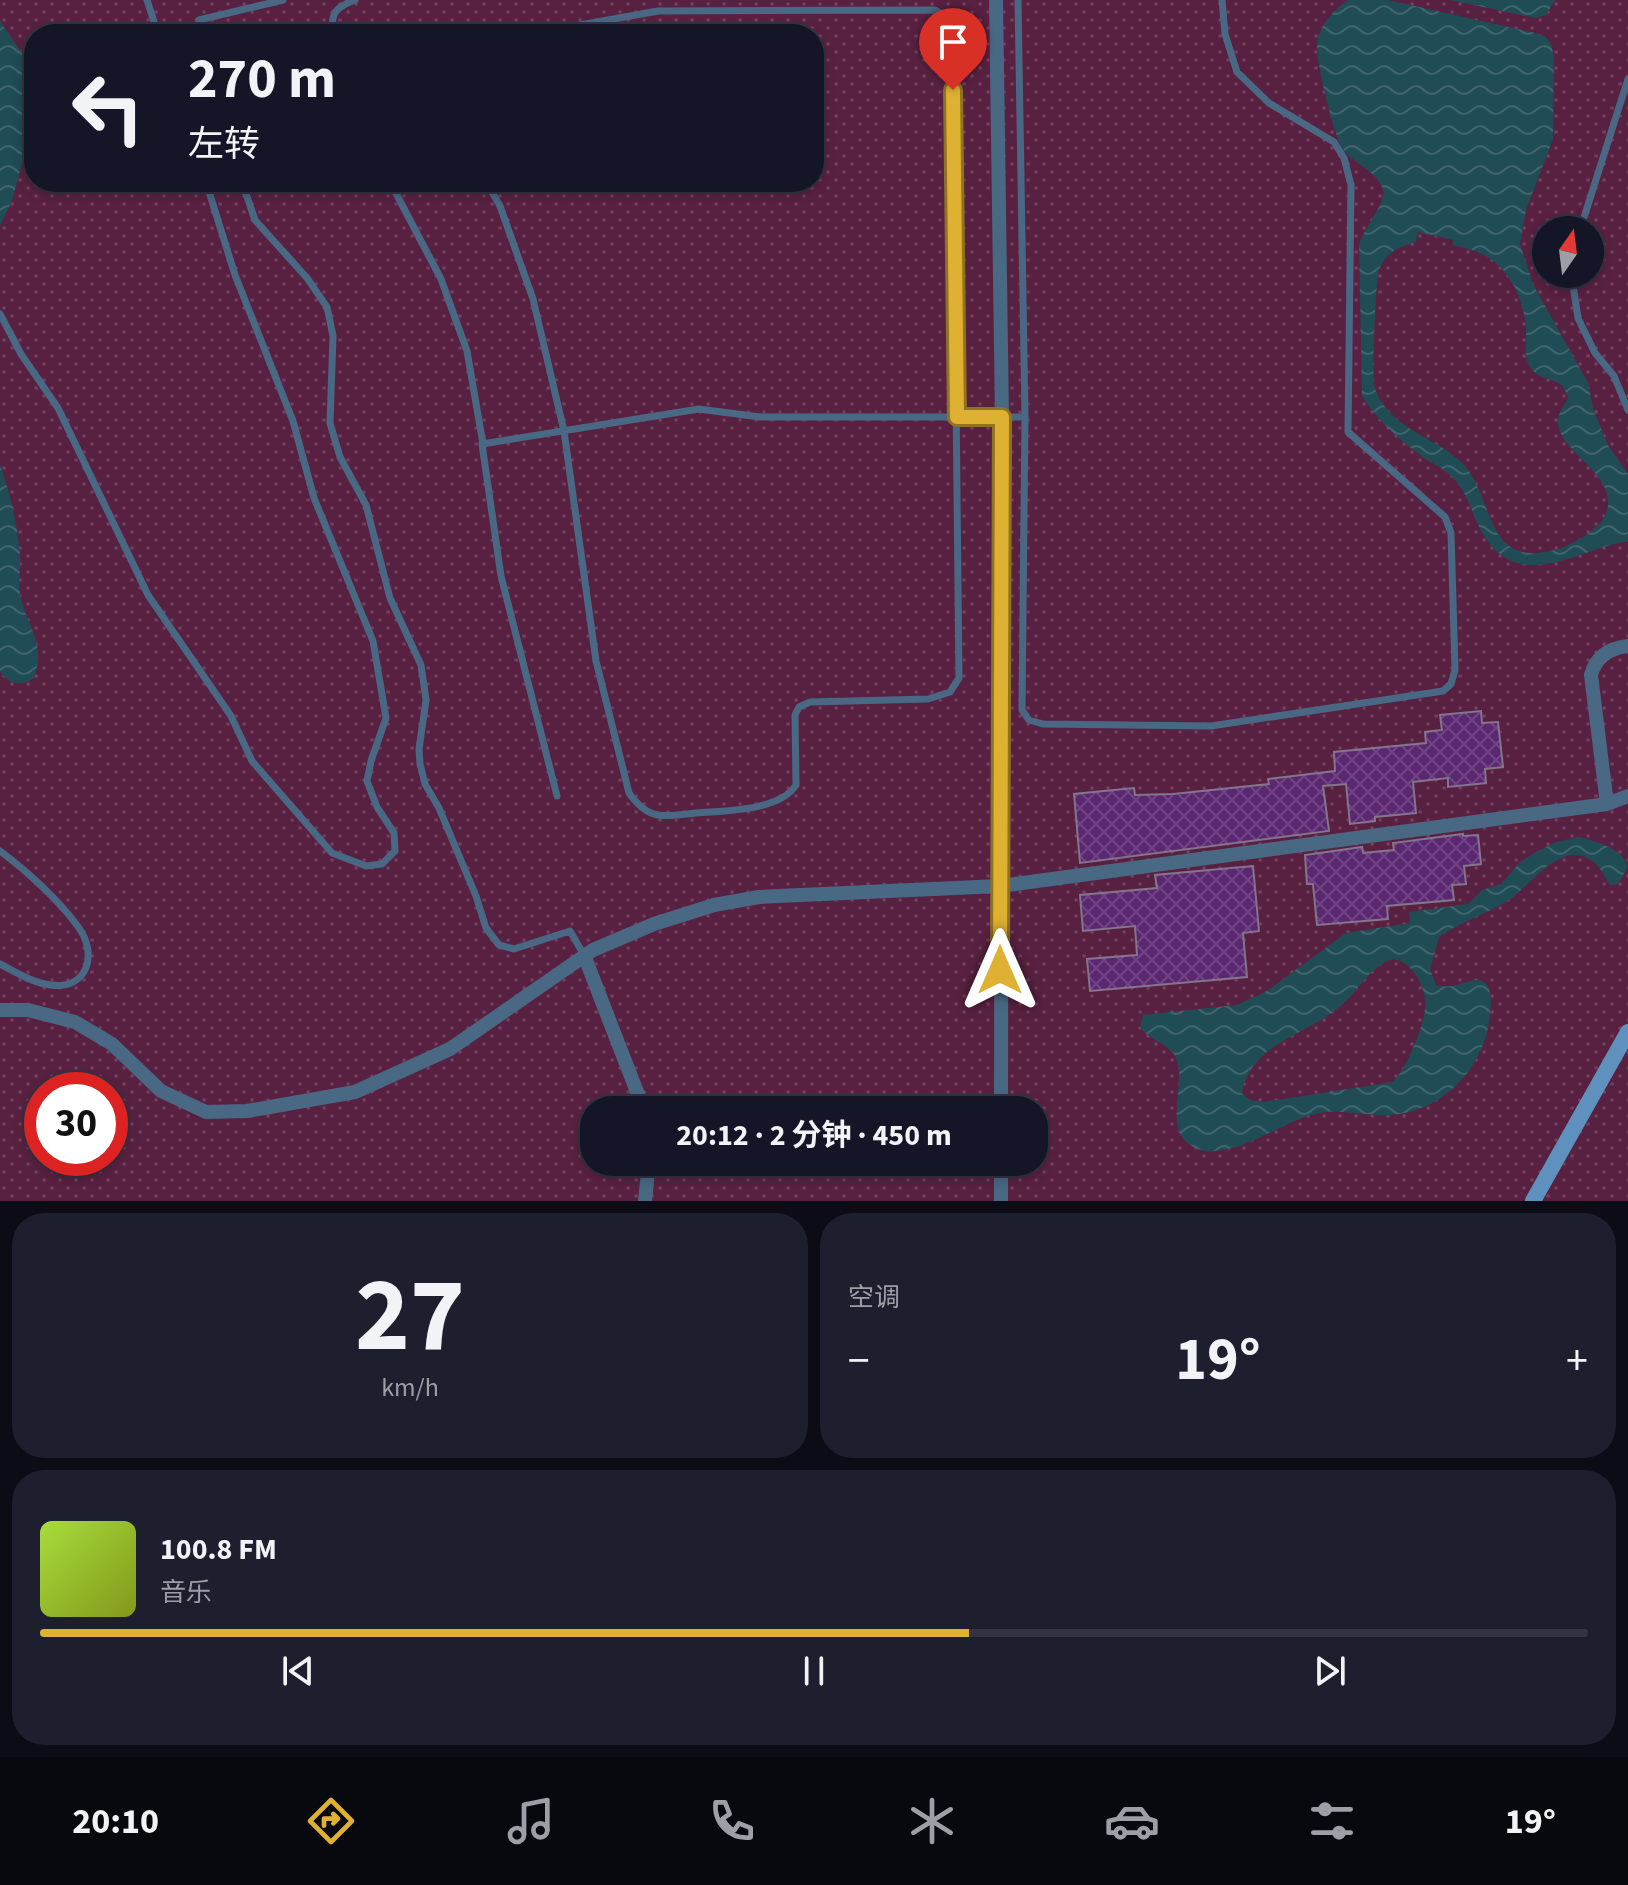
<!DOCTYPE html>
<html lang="zh">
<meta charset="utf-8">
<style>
body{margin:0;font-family:"Source Sans 3","Noto Sans SC",sans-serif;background:#1d1e2e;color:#f1f3f6;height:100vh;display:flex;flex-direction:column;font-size:30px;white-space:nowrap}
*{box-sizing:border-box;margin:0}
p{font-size:26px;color:#9d9fa7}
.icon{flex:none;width:44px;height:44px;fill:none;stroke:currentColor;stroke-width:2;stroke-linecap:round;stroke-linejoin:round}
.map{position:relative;height:1201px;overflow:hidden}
.sheet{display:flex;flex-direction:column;gap:12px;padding:12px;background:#0b0c15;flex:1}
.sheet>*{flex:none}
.guide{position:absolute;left:24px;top:24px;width:800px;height:168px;border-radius:32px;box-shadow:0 4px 12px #0003,0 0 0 2px #333443;background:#141526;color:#f1f3f6;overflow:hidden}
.needle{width:52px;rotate:14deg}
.fabs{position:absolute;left:1532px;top:216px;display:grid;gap:16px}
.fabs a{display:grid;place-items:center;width:72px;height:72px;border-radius:50%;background:#141526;box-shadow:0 4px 12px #0003,0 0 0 2px #333443;font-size:40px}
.speed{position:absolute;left:24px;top:1072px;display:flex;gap:16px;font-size:40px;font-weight:700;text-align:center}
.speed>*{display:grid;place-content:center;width:104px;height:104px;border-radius:50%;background:#141526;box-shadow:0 4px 12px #0003,0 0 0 2px #333443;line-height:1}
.speed .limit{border:12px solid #d22;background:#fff;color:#111}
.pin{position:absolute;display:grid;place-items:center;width:68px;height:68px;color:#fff;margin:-82px -34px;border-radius:50% 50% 50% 0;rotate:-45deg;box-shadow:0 0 8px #0007}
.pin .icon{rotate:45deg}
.me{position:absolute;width:88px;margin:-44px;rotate:0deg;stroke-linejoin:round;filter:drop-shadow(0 0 6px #0008)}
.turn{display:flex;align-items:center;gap:28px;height:168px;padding:0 32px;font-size:36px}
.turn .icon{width:104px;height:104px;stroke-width:2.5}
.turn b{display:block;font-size:56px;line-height:68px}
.big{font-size:60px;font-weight:700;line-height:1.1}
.sheet .card{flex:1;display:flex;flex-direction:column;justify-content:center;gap:12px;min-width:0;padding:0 28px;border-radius:32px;background:#1d1e2e}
.sheet .dial{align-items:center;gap:0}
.dial b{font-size:104px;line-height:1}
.song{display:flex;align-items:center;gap:24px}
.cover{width:96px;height:96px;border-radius:12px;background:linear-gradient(135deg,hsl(80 70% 55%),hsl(70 70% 35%))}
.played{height:8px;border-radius:4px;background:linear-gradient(90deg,#deb133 60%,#333443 60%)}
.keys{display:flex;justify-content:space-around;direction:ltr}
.heat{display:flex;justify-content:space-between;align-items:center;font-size:44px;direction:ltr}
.sheet .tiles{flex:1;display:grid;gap:12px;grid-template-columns:1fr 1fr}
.card:last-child{grid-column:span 2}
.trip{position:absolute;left:580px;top:1096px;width:468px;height:80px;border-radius:32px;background:#141526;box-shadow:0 4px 12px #0003,0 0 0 2px #333443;font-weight:700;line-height:80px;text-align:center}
.tabs{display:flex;height:128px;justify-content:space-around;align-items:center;background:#08080f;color:#9d9fa7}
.tabs .icon{width:56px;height:56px}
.tabs .on{color:#deb133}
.tabs b{font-size:36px;color:#f1f3f6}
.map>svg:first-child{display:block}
.park{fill:url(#park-dots);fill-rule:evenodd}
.water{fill:url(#water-waves);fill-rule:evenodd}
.building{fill:url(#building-cross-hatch);stroke:#84748d;stroke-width:2}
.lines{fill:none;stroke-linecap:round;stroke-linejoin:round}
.lane{stroke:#496884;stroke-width:7}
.street{stroke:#496884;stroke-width:14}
.secondary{stroke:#5f91be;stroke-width:16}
.route-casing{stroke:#907321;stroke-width:20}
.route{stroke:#deb133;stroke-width:14}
</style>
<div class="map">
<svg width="1628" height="1201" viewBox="0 0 1628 1201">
<defs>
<pattern id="park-dots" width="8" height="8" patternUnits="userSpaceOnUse" patternTransform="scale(2)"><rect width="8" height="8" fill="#592141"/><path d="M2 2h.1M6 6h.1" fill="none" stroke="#70415d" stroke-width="1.8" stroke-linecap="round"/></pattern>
<pattern id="water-waves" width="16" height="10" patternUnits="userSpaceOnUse" patternTransform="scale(2)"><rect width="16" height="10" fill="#1f4c55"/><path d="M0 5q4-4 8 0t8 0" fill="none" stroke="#3f656e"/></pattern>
<pattern id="building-cross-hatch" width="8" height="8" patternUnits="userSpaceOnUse" patternTransform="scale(2)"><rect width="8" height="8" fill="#5a2770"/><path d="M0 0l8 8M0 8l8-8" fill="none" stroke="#714685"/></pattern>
</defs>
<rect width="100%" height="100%" fill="#1b1c32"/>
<path class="park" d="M0 0H1628V1201H0ZM34 34H814V182H34ZM1546 230H1590V274H1546ZM42 1090H110V1158H42ZM594 1110H1034V1162H594Z"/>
<path class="water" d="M1348 0H1388L1535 33 1545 36 1551 44 1554 57 1553 139 1526 210 1520 244 1534 286 1588 383 1593 408 1607 444 1628 474V541C1578 549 1521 594 1484 536 1472 517 1469 493 1452 477 1445 470 1436 465 1427 460 1402 442 1378 422 1362 396L1359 245C1363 229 1386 204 1383 190 1379 173 1355 164 1344 151 1334 138 1316 61 1317 44 1319 26 1333 10 1348 0ZM1418 232 1453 240 1452 245C1462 248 1472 249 1482 254 1510 267 1526 303 1526 332 1527 345 1523 357 1531 368 1543 385 1560 373 1568 397 1565 405 1556 415 1558 425 1563 456 1628 480 1602 521 1591 534 1567 548 1550 551 1484 566 1495 498 1463 464 1439 439 1400 432 1381 401 1378 397 1375 389 1374 385 1372 376 1376 277 1379 270 1385 253 1400 246 1416 242Z
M1450 0H1555L1546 15 1535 18Z
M0 21 34 71V138L24 156 12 201 0 226Z
M0 464C10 494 18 525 20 556 21 568 18 582 20 594 26 626 47 642 34 678 22 687 7 684 0 671Z
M1579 837C1595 841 1624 849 1628 867L1618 884 1610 885C1605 878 1602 870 1596 864 1562 834 1531 887 1506 902 1484 915 1460 922 1439 937L1430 970 1436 985C1456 991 1471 976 1482 981 1493 986 1491 1005 1490 1015 1485 1068 1442 1114 1387 1115 1363 1116 1339 1108 1315 1114 1281 1121 1224 1168 1190 1145 1161 1125 1191 1075 1173 1053 1164 1042 1148 1039 1140 1027L1143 1015 1237 1005 1267 991 1346 933 1410 923 1409 912 1468 904 1482 890 1501 884 1520 862 1536 852 1556 842ZM1394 959C1414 963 1427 989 1425 1008 1424 1027 1406 1069 1393 1082L1263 1102 1250 1100 1242 1093C1243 1078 1256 1060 1268 1051 1294 1032 1324 1023 1347 1000 1361 986 1374 963 1394 959Z"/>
<path class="building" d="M1481 711 1482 723 1498 722 1503 767 1485 769 1486 783 1448 787V778L1413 782 1416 813 1375 817V821L1350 824 1346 784 1323 786 1329 831 1080 863 1074 794 1134 788 1135 795 1173 794 1269 784 1268 779 1335 771 1334 752 1426 743 1425 732 1442 730 1440 715Z
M1463 834V836L1478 835 1481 864 1464 866 1466 884 1452 885 1454 900 1387 906 1388 919 1317 925 1313 884H1307L1305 855 1362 847 1363 853 1394 850 1393 843Z
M1253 866 1259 931 1243 933 1247 977 1090 991 1087 959 1137 955 1135 926 1083 931 1080 895 1157 888 1155 875Z"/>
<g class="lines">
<path class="lane" d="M147 0 158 34
M1018 0 1025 417 1022 710 1029 720 1043 724 1211 726 1443 691 1451 684 1455 670 1451 533 1445 517 1348 432 1351 185 1344 158 1334 142 1269 103 1237 72 1225 34 1222 0
M198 34 199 20 283 0
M333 34C330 13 336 7 355 0
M242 182 255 220 307 278 327 307 333 336 330 423 340 457 366 505 390 598 421 665 426 700 419 749 420 764 425 784 439 808 476 896 486 928 499 945 514 949 570 931 584 955
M390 182 441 279 467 351 483 444
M486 182 500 206 533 299 564 431 596 661 629 793C636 803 645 813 658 815 670 817 684 814 696 813 724 811 780 811 796 785L795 715 799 707 810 702 928 699 950 692 959 678 952 31 949 18 935 10 658 11 530 34
M1580 230 1628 79
M1574 274 1573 285 1578 318 1595 353 1614 376 1628 410
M0 314 21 354 58 408 148 595 231 716 252 761 332 853 366 866 382 864 395 851 394 833 377 807 367 781 371 761 386 718 373 641 314 498 293 421 235 275 206 182
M557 796 501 576 482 444 699 409 760 417H1025
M0 851C27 871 59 900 79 928 98 955 87 990 51 985 32 983 16 972 0 964"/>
<path class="street" d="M996 0 1002 417 1001 1110
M1607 804 1628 796
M584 955 644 1110
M0 1010H28L75 1022 112 1044 161 1091 206 1112 247 1111 355 1092 450 1049 593 950 654 924 714 905 759 897 1000 886 1607 804 1591 675C1596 656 1610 648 1628 646
M1001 1162V1201
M645 1201 649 1162"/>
<path class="secondary" d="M1533 1201 1628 1032"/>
</g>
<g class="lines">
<g class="route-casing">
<path id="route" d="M953 90 957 417H1002L1000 970"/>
</g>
<use href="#route" class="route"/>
</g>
</svg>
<div class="fabs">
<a><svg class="needle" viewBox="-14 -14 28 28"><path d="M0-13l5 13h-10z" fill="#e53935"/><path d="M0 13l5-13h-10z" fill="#9d9fa7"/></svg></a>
</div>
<div class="speed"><div class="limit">30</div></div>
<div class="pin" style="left:953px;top:90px;background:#d93025"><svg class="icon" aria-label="arrive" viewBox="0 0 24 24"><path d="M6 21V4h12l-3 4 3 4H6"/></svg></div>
<svg class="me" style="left:1000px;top:970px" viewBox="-20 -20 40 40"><path d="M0-17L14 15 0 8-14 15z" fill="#deb133" stroke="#fff" stroke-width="4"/></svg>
<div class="trip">20:12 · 2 分钟 · 450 m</div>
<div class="guide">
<div class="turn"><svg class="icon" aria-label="left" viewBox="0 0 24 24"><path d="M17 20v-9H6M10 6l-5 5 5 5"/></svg><div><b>270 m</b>左转</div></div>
</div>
</div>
<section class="sheet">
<div class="tiles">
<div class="card dial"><b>27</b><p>km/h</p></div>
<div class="card"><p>空调</p>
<div class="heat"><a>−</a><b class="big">19°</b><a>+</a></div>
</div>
<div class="card">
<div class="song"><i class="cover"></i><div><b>100.8 FM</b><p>音乐</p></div></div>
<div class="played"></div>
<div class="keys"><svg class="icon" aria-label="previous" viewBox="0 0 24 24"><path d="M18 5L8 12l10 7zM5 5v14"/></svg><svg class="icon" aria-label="pause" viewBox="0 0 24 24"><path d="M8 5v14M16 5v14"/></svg><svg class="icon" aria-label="next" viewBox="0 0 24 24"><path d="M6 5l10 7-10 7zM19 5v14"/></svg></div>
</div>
</div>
</section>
<nav class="tabs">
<b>20:10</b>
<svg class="icon on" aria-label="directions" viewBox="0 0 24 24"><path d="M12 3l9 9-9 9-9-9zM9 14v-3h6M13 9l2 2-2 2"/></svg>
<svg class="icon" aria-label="music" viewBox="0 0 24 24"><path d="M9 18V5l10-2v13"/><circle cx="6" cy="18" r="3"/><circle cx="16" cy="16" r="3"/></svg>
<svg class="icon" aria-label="phone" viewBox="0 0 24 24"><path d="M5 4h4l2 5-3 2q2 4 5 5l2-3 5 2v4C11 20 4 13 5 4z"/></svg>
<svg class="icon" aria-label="climate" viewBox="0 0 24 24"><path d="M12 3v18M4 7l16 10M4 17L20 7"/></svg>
<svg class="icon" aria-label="car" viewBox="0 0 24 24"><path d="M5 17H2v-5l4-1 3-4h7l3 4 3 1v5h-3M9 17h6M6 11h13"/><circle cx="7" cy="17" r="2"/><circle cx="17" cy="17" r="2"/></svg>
<svg class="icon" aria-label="filters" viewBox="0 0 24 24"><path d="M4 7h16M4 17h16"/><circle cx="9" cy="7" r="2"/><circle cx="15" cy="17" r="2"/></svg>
<b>19°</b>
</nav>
